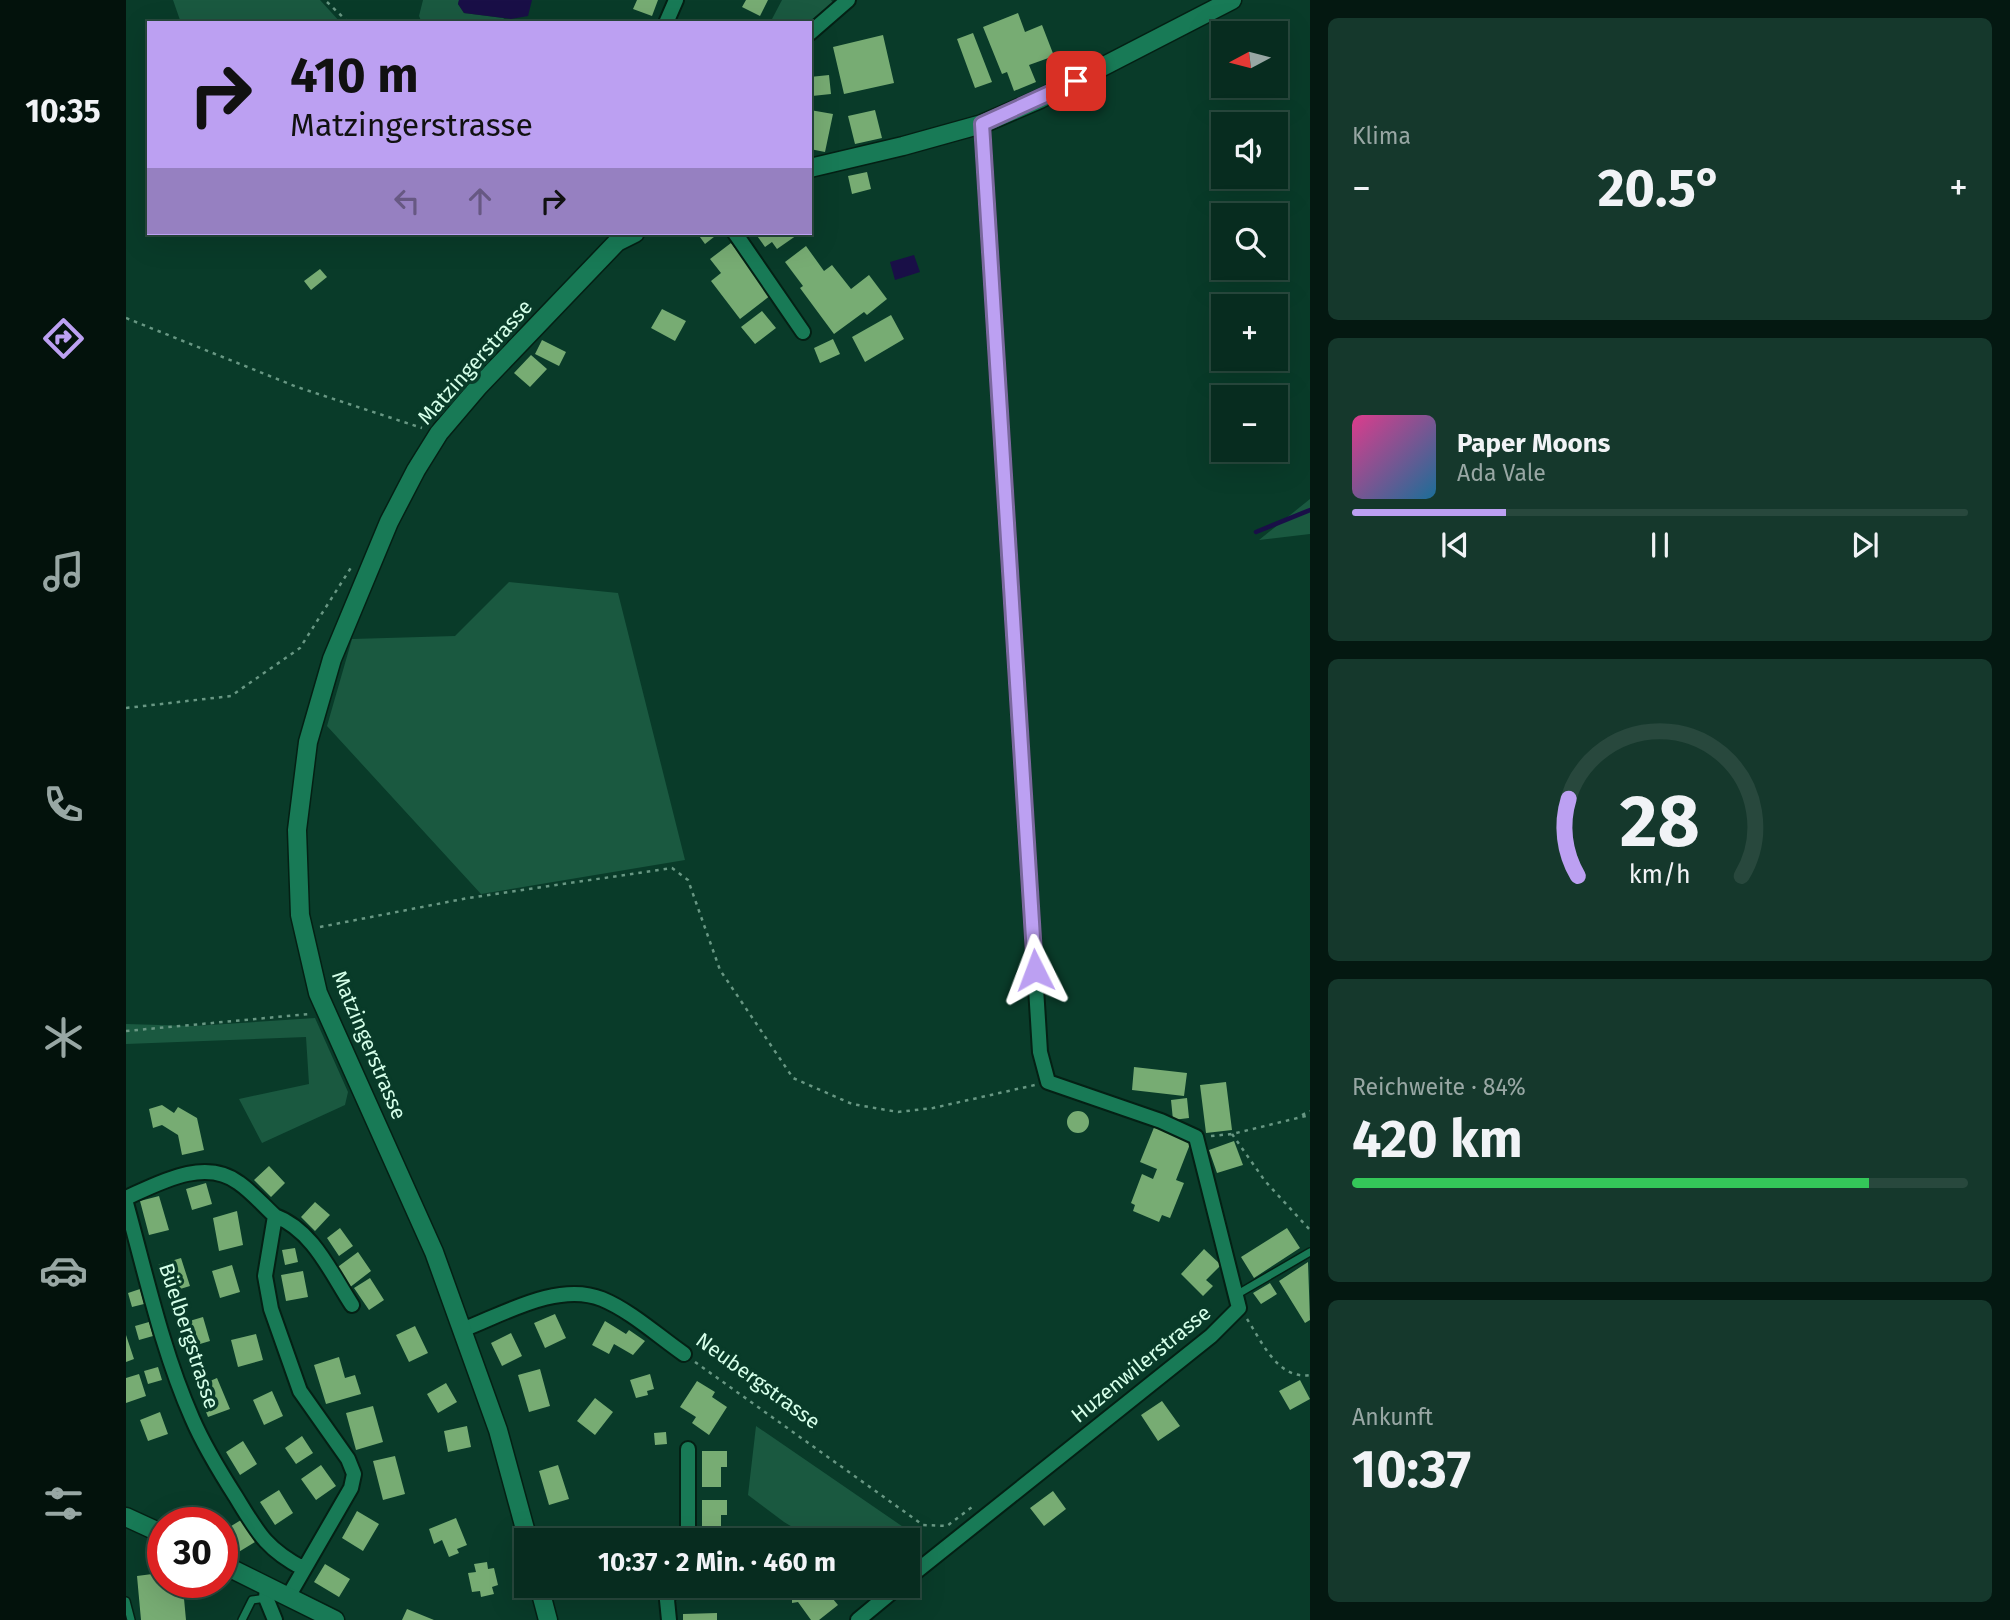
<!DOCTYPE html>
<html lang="de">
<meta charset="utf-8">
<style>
body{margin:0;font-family:"Fira Sans",sans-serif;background:#15382c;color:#f1f3f6;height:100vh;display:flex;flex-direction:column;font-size:26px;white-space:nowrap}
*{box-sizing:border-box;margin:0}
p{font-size:23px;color:#98a7a4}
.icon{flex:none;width:38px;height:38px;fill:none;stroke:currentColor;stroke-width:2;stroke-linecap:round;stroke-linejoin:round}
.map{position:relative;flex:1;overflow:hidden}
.sheet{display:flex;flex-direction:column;gap:18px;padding:18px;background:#041811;width:700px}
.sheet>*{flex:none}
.top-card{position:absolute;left:21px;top:21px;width:665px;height:214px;border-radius:0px;box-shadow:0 7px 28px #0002,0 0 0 2px #28483d;background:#bca0f2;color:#111;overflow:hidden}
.needle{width:46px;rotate:263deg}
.fabs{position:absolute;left:1085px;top:21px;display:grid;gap:14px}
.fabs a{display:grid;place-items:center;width:77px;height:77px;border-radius:0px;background:#072c1f;box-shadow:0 7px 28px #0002,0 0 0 2px #28483d;font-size:35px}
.speed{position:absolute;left:21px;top:1507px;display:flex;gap:14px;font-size:35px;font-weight:700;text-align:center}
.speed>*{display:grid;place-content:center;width:91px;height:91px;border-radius:50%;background:#072c1f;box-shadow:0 7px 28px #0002,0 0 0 2px #28483d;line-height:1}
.speed .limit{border:10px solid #d22;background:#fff;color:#111}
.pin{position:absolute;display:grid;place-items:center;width:60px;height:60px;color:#fff;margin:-30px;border-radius:14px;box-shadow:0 4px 10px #0006}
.me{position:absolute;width:77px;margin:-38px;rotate:357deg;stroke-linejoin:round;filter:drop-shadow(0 0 5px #0008)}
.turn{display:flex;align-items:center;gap:24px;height:147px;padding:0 28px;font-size:32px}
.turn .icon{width:91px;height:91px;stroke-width:2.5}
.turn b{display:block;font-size:49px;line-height:60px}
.lanes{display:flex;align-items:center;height:66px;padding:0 28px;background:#0003;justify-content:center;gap:35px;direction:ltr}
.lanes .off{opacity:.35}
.big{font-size:52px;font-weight:700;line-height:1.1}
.sheet .widget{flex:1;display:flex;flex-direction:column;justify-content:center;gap:10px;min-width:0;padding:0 24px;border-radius:10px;background:#15382c}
.sheet .dial{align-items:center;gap:0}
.dial svg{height:182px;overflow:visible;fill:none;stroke:#28483d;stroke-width:7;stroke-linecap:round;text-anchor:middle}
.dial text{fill:#f1f3f6;stroke:none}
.song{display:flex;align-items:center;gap:21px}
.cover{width:84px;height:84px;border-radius:10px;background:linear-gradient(135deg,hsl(330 70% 55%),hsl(200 70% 35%))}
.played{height:7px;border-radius:4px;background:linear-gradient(90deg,#bca0f2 25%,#28483d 25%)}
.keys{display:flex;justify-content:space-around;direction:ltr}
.heat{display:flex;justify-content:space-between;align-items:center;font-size:38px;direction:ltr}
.charge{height:10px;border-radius:5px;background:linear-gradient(90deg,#34c759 84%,#28483d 0)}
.trip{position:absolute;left:388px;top:1528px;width:406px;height:70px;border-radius:0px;background:#072c1f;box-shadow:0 7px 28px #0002,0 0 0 2px #28483d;font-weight:700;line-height:70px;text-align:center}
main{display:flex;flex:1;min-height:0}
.tab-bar{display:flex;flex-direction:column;width:126px;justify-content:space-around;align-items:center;background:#03120c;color:#98a7a4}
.tab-bar .icon{width:49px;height:49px}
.tab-bar .current{color:#bca0f2}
.tab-bar b{font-size:32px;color:#f1f3f6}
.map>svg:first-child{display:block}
.green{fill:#1a5940}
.water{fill:#190f47}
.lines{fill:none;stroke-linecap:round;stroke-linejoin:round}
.stream{stroke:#190f47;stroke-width:4.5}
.building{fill:#77ac73}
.service-casing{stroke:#042014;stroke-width:10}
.minor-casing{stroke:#042014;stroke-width:18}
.tertiary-casing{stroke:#042014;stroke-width:21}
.path{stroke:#689783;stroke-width:2.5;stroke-dasharray:3.5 5;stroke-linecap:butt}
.service{stroke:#187a56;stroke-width:7}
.minor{stroke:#187a56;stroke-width:14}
.tertiary{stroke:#187a56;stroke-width:18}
.route-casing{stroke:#7a689d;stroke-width:18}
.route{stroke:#bca0f2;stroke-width:12}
.labels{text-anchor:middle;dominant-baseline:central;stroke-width:7;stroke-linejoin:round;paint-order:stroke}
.street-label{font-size:21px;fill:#d5ffe9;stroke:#093b29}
</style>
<main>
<nav class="tab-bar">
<b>10:35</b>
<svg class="icon current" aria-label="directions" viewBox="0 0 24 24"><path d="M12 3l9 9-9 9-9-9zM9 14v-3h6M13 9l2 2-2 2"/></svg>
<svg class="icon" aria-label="music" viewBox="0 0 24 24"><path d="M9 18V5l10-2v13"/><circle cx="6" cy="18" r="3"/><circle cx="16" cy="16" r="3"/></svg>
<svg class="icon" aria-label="phone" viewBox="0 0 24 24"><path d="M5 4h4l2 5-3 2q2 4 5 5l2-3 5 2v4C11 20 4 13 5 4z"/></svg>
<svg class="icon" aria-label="climate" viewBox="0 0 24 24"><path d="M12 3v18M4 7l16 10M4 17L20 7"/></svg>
<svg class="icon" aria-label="car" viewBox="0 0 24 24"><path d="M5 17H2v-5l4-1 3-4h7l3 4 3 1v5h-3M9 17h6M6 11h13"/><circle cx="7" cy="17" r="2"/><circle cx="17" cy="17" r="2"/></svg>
<svg class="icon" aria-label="filters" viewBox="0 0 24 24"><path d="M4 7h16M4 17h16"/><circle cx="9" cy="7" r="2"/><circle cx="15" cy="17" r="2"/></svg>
</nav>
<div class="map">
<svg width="1184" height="1620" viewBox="0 0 1184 1620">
<rect width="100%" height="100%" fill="#093b29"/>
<path class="green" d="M47 0H194L215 23H55Z
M297 0H333L332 4 338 13 377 18 384 23H296L293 16Z
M656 0H705L708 4 684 23H648L646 19Z
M1184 499V534L1133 540Z
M383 582 492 593 559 860 355 894 201 726 226 639 329 636Z
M189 1018 222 1092 219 1105 136 1143 113 1099 183 1084 180 1037 0 1044V1024L68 1026Z
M630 1426 786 1533 782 1540H688L658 1522 622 1495Z"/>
<path class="water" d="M333 0H406L402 16 385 19 338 13 332 4Z
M788 255 794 272 769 280 764 262Z"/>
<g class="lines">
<path class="stream" d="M1130 532 1184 510"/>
</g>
<path class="building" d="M511 0H532L526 16 507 9Z
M620 0H642L634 16 616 7Z
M892 13 899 32 916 25 928 56 903 65 910 82 888 91 881 72 876 74 857 27Z
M847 33 866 82 849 88 831 39Z
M757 35 768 83 718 94 707 47Z
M703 75 705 94 686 96 684 77Z
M684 110 707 114 699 152 684 149Z
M749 110 756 138 729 144 722 116Z
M741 172 745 189 726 194 722 176Z
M571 233H593L579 244Z
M629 233H674L651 249 646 242 639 247Z
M605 243 645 295 614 319 585 281 595 273 584 259Z
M680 246 698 271 706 265 725 289 743 275 761 299 741 315 738 312 708 334 674 288 677 286 659 262Z
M194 269 201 277 185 290 178 281Z
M536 309 560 321 549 341 525 328Z
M636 311 650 328 629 344 615 327Z
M765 315 778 339 739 362 726 337Z
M707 339 714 354 694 363 688 348Z
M416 340 440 352 433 366 409 354Z
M405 355 421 369 404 387 388 373Z
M1008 1067 1061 1073 1058 1096 1006 1090Z
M1100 1082 1106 1130 1080 1133 1074 1085Z
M1061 1098 1063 1118 1047 1120 1045 1100Z
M36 1105 48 1113 52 1107 71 1118 78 1150 56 1155 52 1135 36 1125 27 1128 23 1109Z
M941 1122a11 11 0 1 1 22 0a11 11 0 1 1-22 0Z
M1029 1125 1066 1139 1050 1180 1058 1183 1044 1218 1036 1215 1033 1222 1007 1211 1009 1205 1005 1203 1016 1174 1027 1179 1031 1169 1014 1162Z
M1108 1141 1117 1165 1091 1173 1083 1150Z
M143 1166 159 1183 145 1197 128 1180Z
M80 1183 86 1204 66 1210 60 1189Z
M33 1196 43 1230 23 1235 14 1201Z
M189 1202 204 1215 189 1231 175 1217Z
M111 1211 117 1245 93 1251 87 1218Z
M214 1228 227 1246 213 1256 201 1238Z
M1161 1228 1174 1248 1128 1278 1115 1257Z
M169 1248 172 1262 159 1265 156 1250Z
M1078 1249 1095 1265 1080 1280 1087 1286 1077 1296 1055 1274Z
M232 1252 245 1271 223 1288 209 1269Z
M55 1258 64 1286 41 1293 32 1265Z
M1182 1262 1184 1320 1179 1323 1153 1281Z
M106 1265 114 1292 94 1298 86 1271Z
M177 1271 182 1297 160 1301 155 1275Z
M244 1278 258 1300 243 1310 228 1288Z
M1144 1283 1151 1294 1135 1304 1127 1293Z
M14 1289 18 1304 6 1307 2 1293Z
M429 1314 440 1338 419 1348 408 1323Z
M77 1317 84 1341 57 1349 50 1325Z
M479 1321 500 1334 503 1330 519 1341 507 1355 488 1344 483 1354 466 1345Z
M23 1322 27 1336 13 1340 9 1326Z
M289 1326 302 1353 283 1362 270 1335Z
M385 1333 396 1356 376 1366 365 1343Z
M130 1334 137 1360 112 1367 105 1340Z
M0 1335 8 1359 0 1362Z
M213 1357 219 1378 229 1375 235 1394 200 1404 188 1365Z
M32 1367 36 1380 22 1384 18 1371Z
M414 1369 424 1406 403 1412 392 1375Z
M13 1374 20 1396 0 1403V1378Z
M524 1374 528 1389 521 1391 522 1395 510 1398 504 1380Z
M91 1378 104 1409 82 1417 70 1387Z
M1174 1380 1184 1399 1164 1410 1153 1391Z
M571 1381 589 1392 586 1397 601 1407 583 1435 566 1423 570 1417 554 1407Z
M320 1383 331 1402 312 1413 301 1394Z
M146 1391 157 1416 138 1425 127 1400Z
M469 1398 487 1412 469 1435 451 1421Z
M1036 1401 1054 1426 1032 1441 1015 1415Z
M247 1406 257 1442 230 1450 220 1413Z
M34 1412 42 1434 22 1441 14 1420Z
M341 1426 345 1447 322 1452 318 1431Z
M540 1432 541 1444 529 1445 528 1433Z
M176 1436 187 1453 170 1464 159 1448Z
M117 1441 131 1464 114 1475 100 1452Z
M576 1451H601V1467H595V1487H576Z
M269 1456 279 1494 257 1500 247 1461Z
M195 1465 210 1486 190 1500 175 1479Z
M432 1465 443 1499 423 1505 413 1471Z
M153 1490 167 1513 149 1525 134 1502Z
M927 1491 940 1509 918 1526 904 1508Z
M576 1500H601V1515H595V1535H576Z
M231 1511 253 1524 237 1551 216 1538Z
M330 1518 341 1545 331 1549 333 1553 323 1557 316 1540 308 1544 303 1529Z
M115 1520 129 1542 111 1553 97 1531Z
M361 1562 362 1569 368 1568 372 1585 366 1587 368 1594 355 1597 354 1591 346 1592 342 1573 350 1572 348 1564Z
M199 1564 224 1579 213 1597 188 1582Z
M34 1573 37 1582H62V1588H57L60 1620H15L11 1576Z
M637 1586H696L712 1605 693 1620H685L672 1602 666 1603V1595H637Z
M281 1609 308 1620H276Z
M591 1613V1620H557V1614Z"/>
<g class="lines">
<g class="service-casing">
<path id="service" d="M1110 1295 1184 1252
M0 1601 5 1620
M116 1620 126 1600 140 1598"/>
</g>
<g class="minor-casing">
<path id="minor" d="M540 23 550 0
M684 33 722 0
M609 233 677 332
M0 1198C33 1183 79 1157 113 1183 126 1192 137 1205 149 1216L139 1276 145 1309 174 1391 222 1459 228 1474 225 1488 162 1597
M0 1203C20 1275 36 1350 66 1418 78 1446 94 1472 110 1497 132 1533 140 1549 178 1569
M149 1216C187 1230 205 1273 226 1305
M336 1330C376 1315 432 1281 476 1299 505 1311 532 1336 558 1354
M562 1449V1540
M782 1578 1085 1336 1113 1308 1070 1137 1035 1121 922 1082 914 1052 856 124
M141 1586 140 1598 149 1620
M543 1620 541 1600 546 1586
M732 1620 773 1586"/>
</g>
<g class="tertiary-casing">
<path id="tertiary" d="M684 168 777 146 856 124 914 99 1106 0
M0 1517 37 1534
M402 1540 372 1430 308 1252 192 993 174 915 171 830 182 742 206 659 263 522 290 470 313 433 353 386 491 242 509 233
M96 1564 209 1620
M413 1586 422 1620"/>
</g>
<path class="path" d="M201 2 223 23
M0 318 171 387 296 428
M0 708 105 696 174 648 226 566
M194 927 342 898 546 868 562 880 594 970 667 1078 726 1104 772 1112 807 1108 909 1085
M0 1031 183 1014
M1176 1115 1184 1111
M1106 1134 1139 1181 1184 1230
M1085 1136 1106 1134 1184 1115
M1121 1319C1136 1342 1152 1380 1184 1375
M569 1362 797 1525 821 1526 846 1507"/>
<use href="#service" class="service"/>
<use href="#minor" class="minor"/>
<use href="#tertiary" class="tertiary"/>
</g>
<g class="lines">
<g class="route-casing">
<path id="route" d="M909 970 856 124 950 81"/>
</g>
<use href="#route" class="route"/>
</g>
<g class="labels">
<g class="street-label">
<text transform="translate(349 362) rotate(-48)">Matzingerstrasse</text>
<text transform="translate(243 1045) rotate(67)">Matzingerstrasse</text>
<text transform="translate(63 1336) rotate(72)">Büelbergstrasse</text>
<text transform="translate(1015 1364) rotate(-39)">Huzenwilerstrasse</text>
<text transform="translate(632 1381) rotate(36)">Neubergstrasse</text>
</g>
</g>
</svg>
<div class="fabs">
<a><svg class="needle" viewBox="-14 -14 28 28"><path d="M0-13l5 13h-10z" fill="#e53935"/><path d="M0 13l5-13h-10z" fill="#98a7a4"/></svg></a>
<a><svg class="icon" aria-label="sound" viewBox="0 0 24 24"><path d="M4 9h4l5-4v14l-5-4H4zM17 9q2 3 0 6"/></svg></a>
<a><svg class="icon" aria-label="search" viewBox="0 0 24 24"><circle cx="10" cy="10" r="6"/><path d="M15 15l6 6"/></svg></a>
<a>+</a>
<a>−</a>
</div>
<div class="speed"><div class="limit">30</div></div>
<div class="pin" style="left:950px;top:81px;background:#d93025"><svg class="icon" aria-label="arrive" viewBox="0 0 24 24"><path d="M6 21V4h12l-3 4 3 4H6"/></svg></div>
<svg class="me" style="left:909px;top:970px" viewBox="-20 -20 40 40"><path d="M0-17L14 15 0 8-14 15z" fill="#bca0f2" stroke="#fff" stroke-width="4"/></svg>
<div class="trip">10:37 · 2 Min. · 460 m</div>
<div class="top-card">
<div class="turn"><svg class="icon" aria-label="right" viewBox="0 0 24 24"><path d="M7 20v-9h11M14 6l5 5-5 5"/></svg><div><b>410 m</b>Matzingerstrasse</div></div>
<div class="lanes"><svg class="icon off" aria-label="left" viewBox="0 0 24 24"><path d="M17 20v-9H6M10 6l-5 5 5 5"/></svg><svg class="icon off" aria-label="ahead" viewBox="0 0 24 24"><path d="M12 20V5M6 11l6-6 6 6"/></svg><svg class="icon" aria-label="right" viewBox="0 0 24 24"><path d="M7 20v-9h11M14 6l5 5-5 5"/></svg></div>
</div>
</div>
<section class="sheet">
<div class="widget"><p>Klima</p>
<div class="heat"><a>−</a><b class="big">20.5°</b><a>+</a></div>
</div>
<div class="widget">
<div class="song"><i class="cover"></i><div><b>Paper Moons</b><p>Ada Vale</p></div></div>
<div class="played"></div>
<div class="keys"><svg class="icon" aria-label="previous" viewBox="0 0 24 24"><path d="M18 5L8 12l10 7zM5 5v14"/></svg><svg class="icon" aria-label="pause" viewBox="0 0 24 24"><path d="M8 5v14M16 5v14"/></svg><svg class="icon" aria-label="next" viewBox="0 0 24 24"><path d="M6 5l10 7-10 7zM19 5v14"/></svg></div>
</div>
<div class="widget dial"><svg viewBox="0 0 100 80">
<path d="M14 69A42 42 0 1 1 86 69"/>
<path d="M14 69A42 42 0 0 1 10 35" stroke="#bca0f2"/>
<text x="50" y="56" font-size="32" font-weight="700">28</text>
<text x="50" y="72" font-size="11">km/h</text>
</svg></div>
<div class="widget"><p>Reichweite · 84%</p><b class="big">420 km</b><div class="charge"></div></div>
<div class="widget"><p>Ankunft</p><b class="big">10:37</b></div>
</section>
</main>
